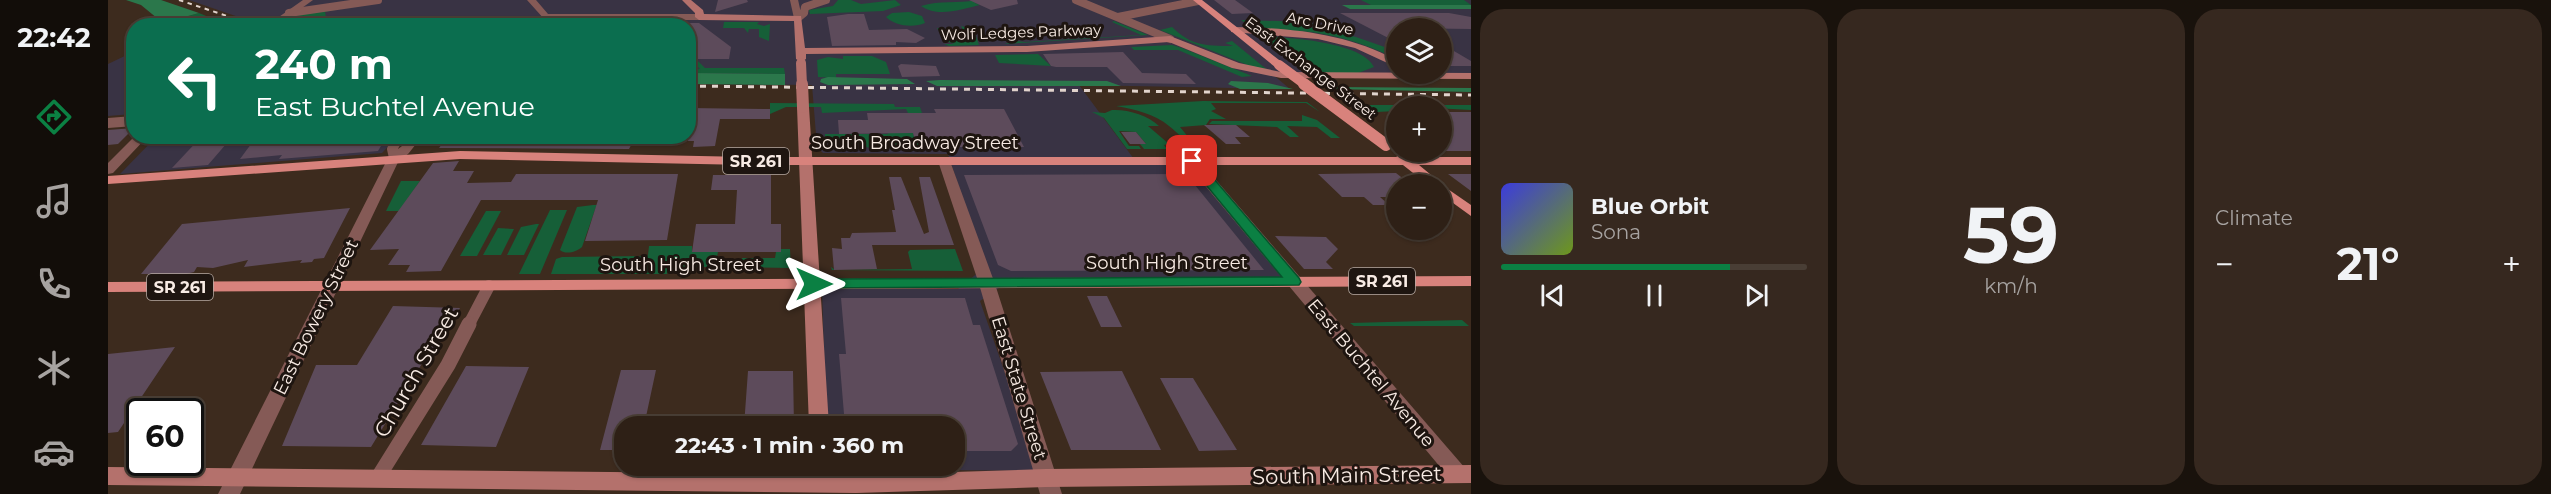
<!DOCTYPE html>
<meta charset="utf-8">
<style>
body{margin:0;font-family:Montserrat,sans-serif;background:#36281f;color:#f1f3f6;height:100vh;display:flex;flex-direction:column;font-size:22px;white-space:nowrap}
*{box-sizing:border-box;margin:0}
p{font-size:20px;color:#a7a3a1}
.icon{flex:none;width:33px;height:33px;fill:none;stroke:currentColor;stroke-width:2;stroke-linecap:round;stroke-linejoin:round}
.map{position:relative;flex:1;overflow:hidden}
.side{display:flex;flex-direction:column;gap:9px;padding:9px;background:#19120c;width:1080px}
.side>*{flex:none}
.hud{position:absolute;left:18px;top:18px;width:570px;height:126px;border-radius:24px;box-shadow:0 2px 4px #0004,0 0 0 2px #493e35;background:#0b6e4f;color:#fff;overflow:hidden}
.fabs{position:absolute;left:1278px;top:18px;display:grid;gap:12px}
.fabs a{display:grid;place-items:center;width:66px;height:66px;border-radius:50%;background:#2e2016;box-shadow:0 2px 4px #0004,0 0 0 2px #493e35;font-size:30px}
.speed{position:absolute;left:18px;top:398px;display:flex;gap:12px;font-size:30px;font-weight:700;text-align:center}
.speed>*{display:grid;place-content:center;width:78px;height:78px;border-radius:50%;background:#2e2016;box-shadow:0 2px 4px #0004,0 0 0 2px #493e35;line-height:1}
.speed .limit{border:3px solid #111;border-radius:9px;background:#fff;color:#111}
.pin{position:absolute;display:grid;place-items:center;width:51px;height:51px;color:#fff;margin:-26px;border-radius:12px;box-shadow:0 3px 9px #0006}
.me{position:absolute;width:66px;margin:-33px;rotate:90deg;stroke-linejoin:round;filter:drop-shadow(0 0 4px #0008)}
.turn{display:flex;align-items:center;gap:21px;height:126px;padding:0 30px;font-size:27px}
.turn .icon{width:78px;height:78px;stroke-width:2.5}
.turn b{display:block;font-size:42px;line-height:51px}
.big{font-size:45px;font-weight:700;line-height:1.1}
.side .tile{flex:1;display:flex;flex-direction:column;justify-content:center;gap:9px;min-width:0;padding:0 21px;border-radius:24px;background:#36281f}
.side .dial{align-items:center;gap:0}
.dial b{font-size:78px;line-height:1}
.song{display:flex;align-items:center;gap:18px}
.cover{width:72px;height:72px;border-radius:9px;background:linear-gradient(135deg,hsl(240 70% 55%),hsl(80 70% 35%))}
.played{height:6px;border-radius:3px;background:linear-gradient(90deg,#0b8043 75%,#493e35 75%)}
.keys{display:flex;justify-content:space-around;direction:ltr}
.heat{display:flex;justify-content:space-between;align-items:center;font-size:33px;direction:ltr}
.side .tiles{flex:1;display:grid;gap:9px;grid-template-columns:repeat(3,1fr)}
.trip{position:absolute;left:506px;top:416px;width:351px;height:60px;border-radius:24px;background:#2e2016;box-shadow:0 2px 4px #0004,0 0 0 2px #493e35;font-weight:700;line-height:60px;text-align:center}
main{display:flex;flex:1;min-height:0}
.tab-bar{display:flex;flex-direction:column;width:108px;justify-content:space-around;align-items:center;background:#120d09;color:#a7a3a1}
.tab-bar .icon{width:42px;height:42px}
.tab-bar .on{color:#0b8043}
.tab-bar b{font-size:27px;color:#f1f3f6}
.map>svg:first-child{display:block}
.education{fill:#393344}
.green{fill:#165f38}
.forest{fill:#2b774b}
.building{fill:#5d4b5b}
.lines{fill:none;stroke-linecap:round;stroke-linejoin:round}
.minor-far3{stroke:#855a56;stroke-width:8}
.minor-far2{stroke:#855a56;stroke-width:10}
.minor-far1{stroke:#855a56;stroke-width:12}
.minor{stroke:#855a56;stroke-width:15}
.tertiary{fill:#855a56;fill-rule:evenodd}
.secondary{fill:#b4716c;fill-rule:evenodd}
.primary{fill:#d8827c;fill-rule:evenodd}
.rail-far1{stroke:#e1d3cc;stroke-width:2;stroke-dasharray:4.5 4.5;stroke-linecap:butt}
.rail{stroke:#e1d3cc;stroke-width:3;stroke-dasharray:6 6;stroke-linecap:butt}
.secondary-bridge-far1{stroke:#b4716c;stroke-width:10}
.secondary-bridge{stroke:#b4716c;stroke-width:12}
.primary-bridge-far1{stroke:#d8827c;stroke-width:10}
.primary-bridge{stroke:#d8827c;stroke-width:12}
.route{fill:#0b8043;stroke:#07532c;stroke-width:1.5}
.labels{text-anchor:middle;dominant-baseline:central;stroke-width:6;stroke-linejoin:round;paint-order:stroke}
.far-street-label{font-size:15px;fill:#f8ebe4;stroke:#1e1510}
.shield{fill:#1e1510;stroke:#b7aba4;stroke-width:1.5}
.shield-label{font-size:16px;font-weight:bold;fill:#f8ebe4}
.street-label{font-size:18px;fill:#f8ebe4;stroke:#1e1510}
.near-street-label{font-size:21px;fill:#f8ebe4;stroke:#1e1510}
</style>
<main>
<nav class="tab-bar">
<b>22:42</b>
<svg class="icon on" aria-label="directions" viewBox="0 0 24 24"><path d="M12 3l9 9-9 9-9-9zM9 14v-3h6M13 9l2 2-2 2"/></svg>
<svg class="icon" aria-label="music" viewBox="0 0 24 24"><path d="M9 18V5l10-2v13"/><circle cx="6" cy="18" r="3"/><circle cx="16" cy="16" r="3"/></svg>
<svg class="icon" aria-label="phone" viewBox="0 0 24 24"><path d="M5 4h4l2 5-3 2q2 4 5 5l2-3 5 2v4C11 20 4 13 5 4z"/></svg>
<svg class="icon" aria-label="climate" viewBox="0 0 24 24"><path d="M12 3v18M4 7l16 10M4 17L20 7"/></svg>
<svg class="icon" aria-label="car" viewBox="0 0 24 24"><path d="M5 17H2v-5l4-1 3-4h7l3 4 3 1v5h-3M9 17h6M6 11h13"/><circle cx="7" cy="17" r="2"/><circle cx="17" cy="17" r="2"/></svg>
</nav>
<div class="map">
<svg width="1363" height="494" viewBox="0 0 1363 494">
<rect width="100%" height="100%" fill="#3d2b1e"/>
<path class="education" d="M81 0H1363V73H1334V28H1288V73H1163L1182 89 971 85 1026 159 1078 160 1178 280 901 281 872 301 931 471 719 469V465H846V426H718L714 288 850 289 877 267 840 154 715 153 709 147 704 85 581 84 580 26 136 25 145 22Z
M25 52V114L0 116V64Z
M48 137H289L274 153 12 174Z"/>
<path class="green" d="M730 0H743L753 4 787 0 793 5 775 11 702 14 701 10 725 6Z
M868 0 867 3 872 5C854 9 830 18 813 6 832 0 850 4 868 0Z
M1253 0H1356L1363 5H1263Z
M231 9 217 12 220 25 174 26 194 13Z
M801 12 814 16 817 23C805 28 787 26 778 17L784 13Z
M91 13 120 25 55 26V23Z
M1133 20 1201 22 1205 24 1202 27 1248 37 1288 51V59C1264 46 1237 38 1209 33 1189 29 1148 33 1133 20Z
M1006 21 1040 35 896 44 909 41 917 42 1033 35 1004 22Z
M616 22H651L649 24 656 26 662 24 661 41 651 37V29H641L640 33 636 28H615Z
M853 26 869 31 867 33 871 45 841 46 836 44H846L838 41 829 28H836L840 36 859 37Z
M1064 27C1083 45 1095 46 1125 46L1117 43 1124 41 1162 72 1152 70 1052 30Z
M1166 37C1189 38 1256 44 1266 67L1250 73H1203L1159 40Z
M1064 45 1074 48 1144 76 1134 77 1070 50H1026L1023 47Z
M930 54 943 66 891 63 887 55Z
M735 56H764L778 62 782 74H728V78L710 77 709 60 720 57 735 59Z
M582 59H588L597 68H676L677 74 581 73V69H592Z
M1095 101 1199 102 1212 112 1198 103H1103L1108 109 1103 111 1118 119H1102L1098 125 1072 127 1081 138C1072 138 1068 131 1061 126 1047 114 1026 109 1008 106Z
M662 103 786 104 787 107H812L814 113H800L798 109 714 113 713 107H678L662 114Z
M1247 105H1363V110L1288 106V111L1269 112 1262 116Z
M1004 110C1019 109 1040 115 1051 126H1040L1061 144 1056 145 1059 149H1036L1032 144H1038L1028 132 1011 131 1021 146H1031L1033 149H1019L996 118 984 112 997 113Z
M1194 115 1209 120 1232 138H1223L1209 127 1179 126 1191 137H1182L1169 127 1101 124 1104 121H1194Z
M778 127 791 133H805L807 140H823L826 149 768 147 764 149 751 144H737L736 140H717V134H780Z
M293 181H312L291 211H278Z
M485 205H521L488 207 474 247C468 252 458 255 452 250L469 207Z
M442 210H459L432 274H411Z
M378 211H393L369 256H352Z
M428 224H431L416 255H399L413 227Z
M390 228 406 229 393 255H375Z
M541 246H584V252H610L607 267H560L559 274H443L448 259 454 257 536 256 540 255Z
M673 249H682L683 268 633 267 634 258H667L668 252Z
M847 249 855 271 724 270 723 267 727 270 804 269 800 252 802 250Z
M1354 320 1361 326H1246L1242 323Z"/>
<path class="forest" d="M18 0H53L91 13 55 23 33 5Z
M1234 5H1363V9H1242Z
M581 73 677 74V85L581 84Z
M720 77 799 79 807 84 720 85 712 82 713 79Z
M832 80 999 81 1013 86H829L818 81Z
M1123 81 1160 83 1185 89H1132L1120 84Z
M1223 87 1363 88V92L1225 89Z"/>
<path class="building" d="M610 0H639L640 2 607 12Z
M861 0H909L910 4 883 10Z
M1106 0H1127L1145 13 1124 14Z
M1232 13H1341L1363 17V29L1288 28V42Z
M740 14H756L761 30 799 29 817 38 808 43 788 42V45L724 46 719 17Z
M580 23H591L623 47 621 59H580Z
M1334 44 1363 61V66H1334Z
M1015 52 1034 73 1078 74 1088 84 1015 83 999 67H948L943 66 935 54Z
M793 64 828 66 832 76 794 77 790 66Z
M580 108 662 109V119H612L607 146 585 147 586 141H580Z
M826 109H896L916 147H852L849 140H807L805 133 731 134 730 120H760L759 113H828Z
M1334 112H1363V151H1334Z
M1096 125H1128L1142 137H1127L1133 144H1118Z
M26 128 10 144 0 145V130Z
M1013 132H1028L1038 144H1022Z
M94 136H125L100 165 64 168Z
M149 136H279L270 151 171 159 174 155 132 159Z
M340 136H528L521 149 331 148Z
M351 161 345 171H366L359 183 403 182 408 174H570L559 240 477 241 490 200H373L333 271 298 272 302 265H280L291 249 262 250 325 163Z
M1288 173 1302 184H1288V197H1272L1281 205H1265L1256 197H1234L1210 174Z
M1078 174 1156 270 903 271 890 265 856 175Z
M1340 174H1363V191Z
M605 175H663V224H673V252H584L588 224H627L629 190H603Z
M781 177H793L816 234 821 232 811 177H822L846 245H764L769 269 726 270 724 248 734 249 733 238H742L744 233 788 232 784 210H787Z
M242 208 216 258 206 259 204 262 192 263 194 260 136 267 140 260 105 268 89 267 86 272 78 274H33L74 224Z
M1167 236 1218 237 1230 249 1218 262 1225 269H1196Z
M979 296H999L1014 327H993Z
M733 298H857L865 325H872L910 444 903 451H846V426H737L731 354H738Z
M285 306 352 308 324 357H318L263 447 174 446 208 365H249Z
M67 347 10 432 0 433V354Z
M358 366 421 367 388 447 313 445Z
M513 370H548L536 426H516V450H492Z
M640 371H685L686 426H636Z
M1014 371 1053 450H963L932 372Z
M1052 378H1085L1129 450 1091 451Z"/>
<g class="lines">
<path class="minor-far3" d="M686 0 690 18 696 13 697 7 718 0
M968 0 1062 39
M181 13 270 0
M1010 17 1090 1"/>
<path class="minor-far2" d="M0 123 26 121
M292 136 284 149 286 158 297 150 308 136"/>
<path class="minor-far1" d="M360 326 381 286"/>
<path class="minor" d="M269 479 340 365 361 324"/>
<path class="tertiary" d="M195 0H205L169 26H158Z
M419 0H428L440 14H591L595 17 591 20H437Z
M27 136H40L5 173 0 174V163Z
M286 154 292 158 132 494H110L280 158Z
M836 157 842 161 887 284 954 494H932L871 284 830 161Z
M1084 157 1089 158 1357 468 1360 474 1357 480 1350 483 1343 480 1079 164V158Z"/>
<path class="secondary" d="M574 0H583L595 10 596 14 693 16 697 48 919 46 1062 36 1131 63 1173 72 1363 73V79L1173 78 1124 68 1061 42 919 52 698 54V59L693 62 688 59 686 21 591 20 587 17V13Z
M1126 27C1183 28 1237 33 1288 60V67L1247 48 1210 39 1123 32V28Z
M695 104 701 107 721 426H701L689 107Z
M702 465H722V475H748L938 469 1363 465V483L938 487 748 493 0 485V467L702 474Z"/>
<path class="primary" d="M1085 0H1094L1175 63V67H1167Z
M352 151 639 157H1288L1294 154 1301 157H1363V165H1311L1334 184H1319L1295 165H639L352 159 0 184V176Z
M1334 185 1363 205V216L1334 195Z
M1363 276V286L0 292V282Z"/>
<path class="rail-far1" d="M71 0 149 26"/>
<path class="rail" d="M580 86 1363 95"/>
<path class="secondary-bridge-far1" d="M693 63 694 85"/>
<path class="secondary-bridge" d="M694 84 695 107"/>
<path class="primary-bridge-far1" d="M1171 65 1198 85"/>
<path class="primary-bridge" d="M1196 84 1278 145"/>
</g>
<path class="route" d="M1080 158H1088L1191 278 1193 282 1191 285 706 288 698 284 706 279 1174 277 1080 163Z"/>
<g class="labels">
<g class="far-street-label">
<text transform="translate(1212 23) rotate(11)">Arc Drive</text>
<text transform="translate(913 32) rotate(-2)">Wolf Ledges Parkway</text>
<text transform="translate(1203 68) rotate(37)">East Exchange Street</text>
</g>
<g class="shield">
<rect x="615" y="148" width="66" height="26" rx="4.5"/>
<rect x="1241" y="268" width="66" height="26" rx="4.5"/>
<rect x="39" y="274" width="66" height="26" rx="4.5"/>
</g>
<g class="shield-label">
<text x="648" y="161">SR 261</text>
<text x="1274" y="281">SR 261</text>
<text x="72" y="287">SR 261</text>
</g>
<g class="street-label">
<text x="807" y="143">South Broadway Street</text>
<text x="1059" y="263">South High Street</text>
<text x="573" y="265">South High Street</text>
<text transform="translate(208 317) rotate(-64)">East Bowery Street</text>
<text transform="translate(1263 373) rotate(50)">East Buchtel Avenue</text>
<text transform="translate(911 388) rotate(73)">East State Street</text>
</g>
<g class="near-street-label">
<text transform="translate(308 372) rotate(-60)">Church Street</text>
<text transform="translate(1239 475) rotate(-1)">South Main Street</text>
</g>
</g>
</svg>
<div class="fabs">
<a><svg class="icon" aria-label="layers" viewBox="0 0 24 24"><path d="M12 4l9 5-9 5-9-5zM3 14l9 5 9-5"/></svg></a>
<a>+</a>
<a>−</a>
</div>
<div class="speed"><div class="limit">60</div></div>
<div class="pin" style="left:1084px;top:161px;background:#d93025"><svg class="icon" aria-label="arrive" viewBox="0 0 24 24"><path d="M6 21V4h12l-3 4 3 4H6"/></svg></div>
<svg class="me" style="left:706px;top:284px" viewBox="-20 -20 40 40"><path d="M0-17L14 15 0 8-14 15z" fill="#0b8043" stroke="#fff" stroke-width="4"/></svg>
<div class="trip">22:43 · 1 min · 360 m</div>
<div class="hud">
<div class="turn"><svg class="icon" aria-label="left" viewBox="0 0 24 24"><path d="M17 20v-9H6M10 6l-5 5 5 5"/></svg><div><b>240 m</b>East Buchtel Avenue</div></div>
</div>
</div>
<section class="side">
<div class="tiles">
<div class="tile">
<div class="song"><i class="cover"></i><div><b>Blue Orbit</b><p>Sona</p></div></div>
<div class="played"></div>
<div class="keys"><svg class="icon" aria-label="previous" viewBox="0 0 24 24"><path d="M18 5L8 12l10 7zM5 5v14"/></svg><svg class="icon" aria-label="pause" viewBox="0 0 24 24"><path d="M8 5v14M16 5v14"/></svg><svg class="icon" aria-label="next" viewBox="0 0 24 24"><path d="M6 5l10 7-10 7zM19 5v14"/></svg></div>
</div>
<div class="tile dial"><b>59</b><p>km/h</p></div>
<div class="tile"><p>Climate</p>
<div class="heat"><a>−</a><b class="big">21°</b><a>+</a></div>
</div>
</div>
</section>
</main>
